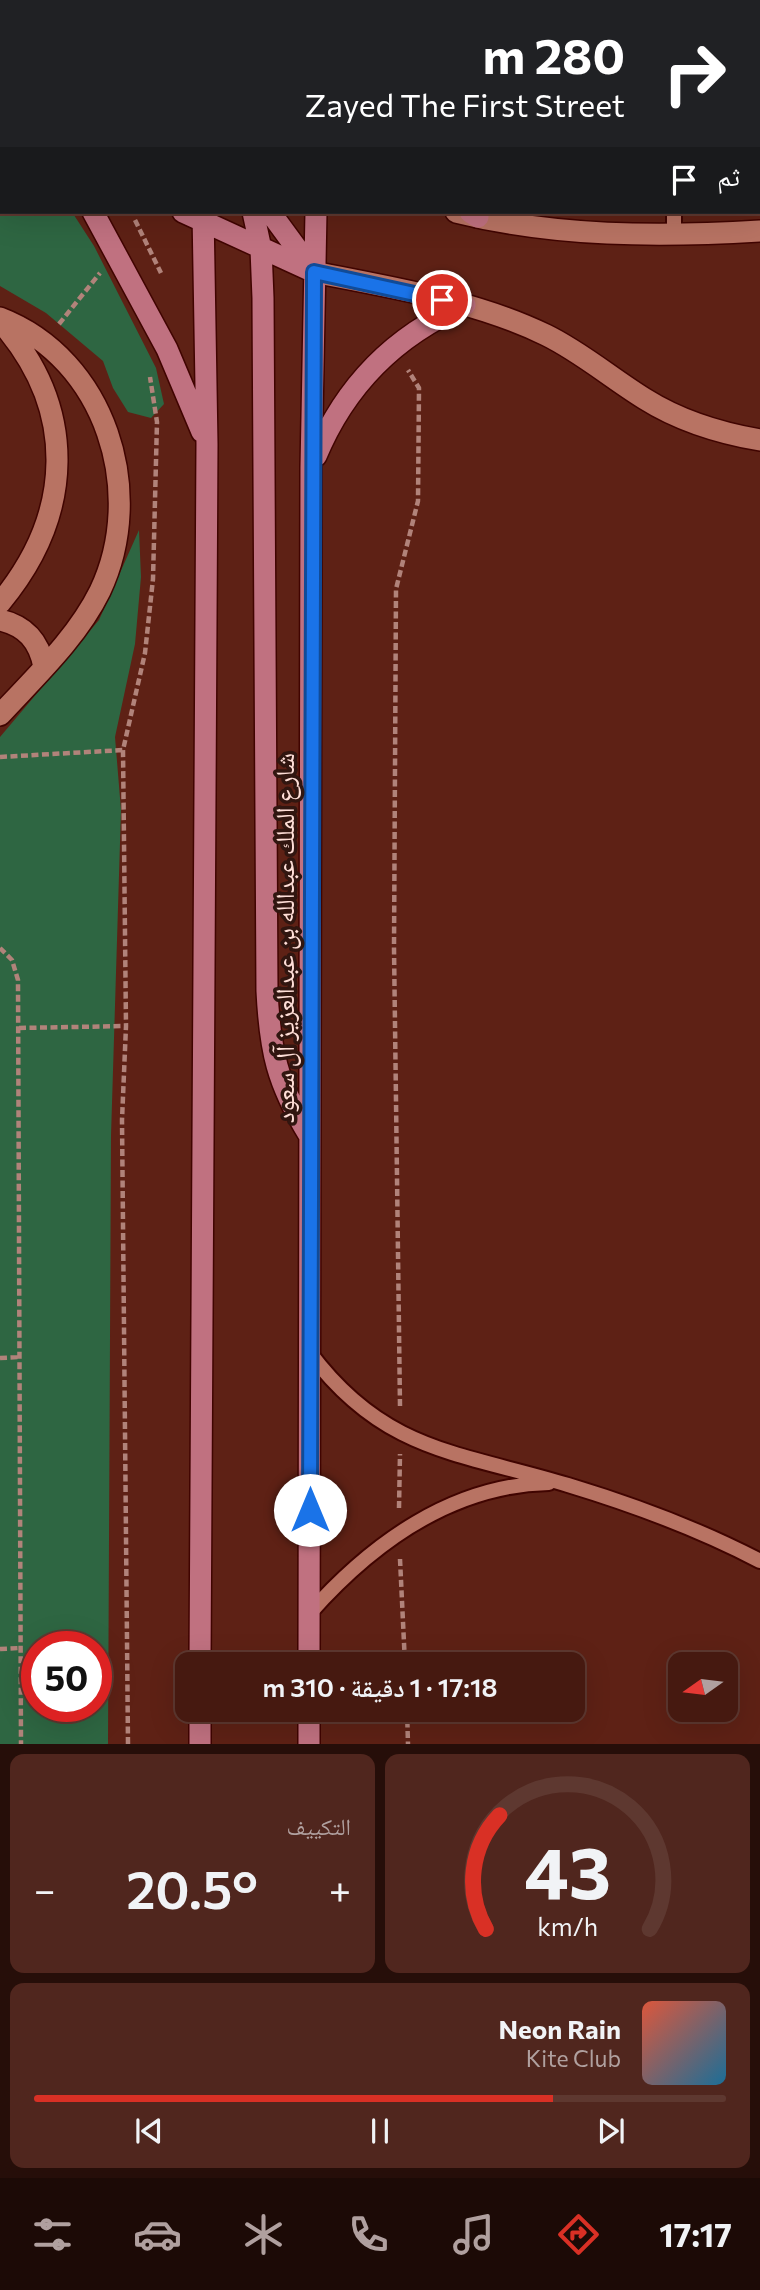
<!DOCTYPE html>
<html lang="ar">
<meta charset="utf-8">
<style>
body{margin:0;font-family:Commissioner,"Noto Naskh Arabic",sans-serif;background:#50261e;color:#f1f3f6;direction:rtl;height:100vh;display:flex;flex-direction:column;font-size:26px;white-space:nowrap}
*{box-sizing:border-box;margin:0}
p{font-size:23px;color:#b0a09f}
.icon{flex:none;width:38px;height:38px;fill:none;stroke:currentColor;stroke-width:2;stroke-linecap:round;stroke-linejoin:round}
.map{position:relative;height:1744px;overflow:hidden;direction:ltr}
.panel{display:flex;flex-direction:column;gap:10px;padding:10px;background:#260e09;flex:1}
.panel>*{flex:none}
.guide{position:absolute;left:0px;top:0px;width:761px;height:214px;box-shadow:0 7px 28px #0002,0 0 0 2px #5e3830;direction:rtl;background:#202124;color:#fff;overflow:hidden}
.needle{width:46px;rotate:256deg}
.tools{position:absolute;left:668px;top:1652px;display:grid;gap:14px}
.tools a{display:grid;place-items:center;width:70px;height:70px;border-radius:14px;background:#461910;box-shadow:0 7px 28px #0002,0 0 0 2px #5e3830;font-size:35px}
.speed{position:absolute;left:21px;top:1631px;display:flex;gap:14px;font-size:35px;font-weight:700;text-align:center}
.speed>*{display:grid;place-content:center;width:91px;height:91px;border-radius:50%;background:#461910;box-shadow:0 7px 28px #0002,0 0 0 2px #5e3830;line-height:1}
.speed .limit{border:10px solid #d22;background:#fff;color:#111}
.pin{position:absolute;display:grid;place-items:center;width:60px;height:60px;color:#fff;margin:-30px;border:4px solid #fff;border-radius:50%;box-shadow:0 2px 7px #0007}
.me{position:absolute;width:77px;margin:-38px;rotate:0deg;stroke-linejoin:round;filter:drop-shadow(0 0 5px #0008)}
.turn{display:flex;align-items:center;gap:24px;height:147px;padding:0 21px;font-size:32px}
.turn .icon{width:91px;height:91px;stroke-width:2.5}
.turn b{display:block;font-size:49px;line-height:60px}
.then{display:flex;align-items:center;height:66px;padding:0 21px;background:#0003;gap:14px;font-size:26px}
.big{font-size:52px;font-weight:600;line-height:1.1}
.panel .card{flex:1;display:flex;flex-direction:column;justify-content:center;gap:10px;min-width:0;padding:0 24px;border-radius:14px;background:#50261e}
.panel .dial{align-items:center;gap:0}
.dial svg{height:182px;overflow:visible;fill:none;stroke:#5e3830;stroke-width:7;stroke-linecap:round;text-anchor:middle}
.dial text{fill:#f1f3f6;stroke:none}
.song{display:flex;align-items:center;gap:21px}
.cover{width:84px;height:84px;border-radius:10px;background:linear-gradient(135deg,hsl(10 70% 55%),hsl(200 70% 35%))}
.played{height:7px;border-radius:4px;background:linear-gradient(90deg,#d93025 75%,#5e3830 75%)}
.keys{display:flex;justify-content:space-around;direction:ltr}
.heat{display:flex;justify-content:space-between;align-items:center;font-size:38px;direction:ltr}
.panel .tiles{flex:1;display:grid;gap:10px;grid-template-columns:1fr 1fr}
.card:last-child{grid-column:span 2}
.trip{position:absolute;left:175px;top:1652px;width:410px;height:70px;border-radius:14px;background:#461910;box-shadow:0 7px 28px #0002,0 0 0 2px #5e3830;font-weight:600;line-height:70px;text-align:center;direction:rtl}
.tab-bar{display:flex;height:112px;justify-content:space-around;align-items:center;background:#1c0a06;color:#b0a09f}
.tab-bar .icon{width:49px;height:49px}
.tab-bar .selected{color:#d93025}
.tab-bar b{font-size:32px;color:#f1f3f6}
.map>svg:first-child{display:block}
.green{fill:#2e6642;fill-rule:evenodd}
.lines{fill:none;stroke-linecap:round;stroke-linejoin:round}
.service-casing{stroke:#400400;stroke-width:18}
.minor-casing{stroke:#400400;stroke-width:24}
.secondary-casing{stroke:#400400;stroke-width:24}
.path{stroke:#b1837a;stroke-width:4.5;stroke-dasharray:7 3.5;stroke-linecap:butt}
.service{stroke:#b87363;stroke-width:14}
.minor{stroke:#b87363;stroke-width:21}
.secondary{stroke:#c07180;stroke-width:21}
.route-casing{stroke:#114b97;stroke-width:18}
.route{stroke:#1a73e8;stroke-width:12}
.labels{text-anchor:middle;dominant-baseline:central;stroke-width:7;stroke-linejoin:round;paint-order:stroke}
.street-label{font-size:26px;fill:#feded7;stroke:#311610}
</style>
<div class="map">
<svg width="760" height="1744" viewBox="0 0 760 1744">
<rect width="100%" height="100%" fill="#5e2115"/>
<path class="green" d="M0 146 2 212H72L94 246 156 368 164 404 151 418 128 412 113 388 103 361 46 313 0 286Z
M139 530 141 577 135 644 115 737 121 810 111 1136 108 1744H0V737L99 620ZM37 1647H96V1706H37Z"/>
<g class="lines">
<g class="service-casing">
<path id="service" d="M495 0 496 2
M674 212V234
M310 1353C384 1452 459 1452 568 1485 634 1505 699 1529 760 1561
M309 1614C371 1544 452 1485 549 1483"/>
</g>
<g class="minor-casing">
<path id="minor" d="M456 212C554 237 660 237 760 231
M314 272C392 288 474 300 546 335 581 352 611 378 645 399 680 421 719 433 760 440
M0 318C106 359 147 492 100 591 77 638 35 677 0 715
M0 321C78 409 74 514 0 603
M0 620C26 626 39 641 44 667"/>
</g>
<g class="secondary-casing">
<path id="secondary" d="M249 0V2
M152 2 153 0
M203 2V0
M314 2V0
M0 19 2 20
M0 71 2 72
M0 119 2 120
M93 212 167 349 202 432
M183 212 314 272
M253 212 261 249 263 298 267 991C270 1051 277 1083 309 1135
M270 212 314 272
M470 212 478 217
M316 456C345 386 396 335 465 305
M200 1664 207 444 203 212
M309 1664 311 468 316 212
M200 1744V1710
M309 1744V1710"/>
</g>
<path class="path" d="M393 0V2
M115 2 116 0
M0 162 2 164
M135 220 161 273
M59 324 100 273
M0 757 123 750
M0 948 12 960 18 980 21 1744
M19 1028 126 1026
M0 1358 20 1357
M400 1406 394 948 396 589 418 501 419 388 408 370
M399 1508 400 1454
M400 1559 405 1664
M0 1649 20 1648
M407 1710 408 1744
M128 1744 122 1120 126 1026 123 750 145 653 153 579 157 422 150 377"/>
<use href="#service" class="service"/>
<use href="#minor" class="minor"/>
<use href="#secondary" class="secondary"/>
</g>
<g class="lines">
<g class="route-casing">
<path id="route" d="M310 1510 314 272 442 300"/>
</g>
<use href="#route" class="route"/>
</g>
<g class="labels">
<g class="street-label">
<text transform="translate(283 938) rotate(-90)">شارع الملك عبدالله بن عبدالعزيز آل سعود</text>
</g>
</g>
</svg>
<div class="tools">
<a><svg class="needle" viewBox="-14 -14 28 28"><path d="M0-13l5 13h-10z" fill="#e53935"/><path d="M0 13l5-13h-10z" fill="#b0a09f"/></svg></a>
</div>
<div class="speed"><div class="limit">50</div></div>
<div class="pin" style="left:442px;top:300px;background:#d93025"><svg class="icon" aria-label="arrive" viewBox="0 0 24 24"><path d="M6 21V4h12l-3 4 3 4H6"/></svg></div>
<svg class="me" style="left:310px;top:1510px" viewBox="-20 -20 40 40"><circle r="19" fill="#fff"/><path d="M0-13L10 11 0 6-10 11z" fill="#1a73e8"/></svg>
<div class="trip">17:18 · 1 دقيقة · 310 m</div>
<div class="guide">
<div class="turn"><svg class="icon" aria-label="right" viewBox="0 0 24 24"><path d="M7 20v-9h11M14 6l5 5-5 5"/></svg><div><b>280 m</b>Zayed The First Street</div></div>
<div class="then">ثم<svg class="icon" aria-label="arrive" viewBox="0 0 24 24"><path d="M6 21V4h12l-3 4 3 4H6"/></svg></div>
</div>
</div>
<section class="panel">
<div class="tiles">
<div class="card dial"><svg viewBox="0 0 100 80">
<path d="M14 69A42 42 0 1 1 86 69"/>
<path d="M14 69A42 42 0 0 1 20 19" stroke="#d93025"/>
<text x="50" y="56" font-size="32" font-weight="700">43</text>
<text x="50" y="72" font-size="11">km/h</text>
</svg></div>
<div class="card"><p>التكييف</p>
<div class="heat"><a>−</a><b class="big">20.5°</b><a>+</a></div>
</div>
<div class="card">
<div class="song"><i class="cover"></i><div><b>Neon Rain</b><p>Kite Club</p></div></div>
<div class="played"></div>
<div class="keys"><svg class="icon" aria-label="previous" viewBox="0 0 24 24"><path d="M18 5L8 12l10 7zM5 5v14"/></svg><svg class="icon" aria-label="pause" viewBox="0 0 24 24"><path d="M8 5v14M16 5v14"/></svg><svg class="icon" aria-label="next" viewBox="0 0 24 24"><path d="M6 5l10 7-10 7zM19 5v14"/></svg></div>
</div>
</div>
</section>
<nav class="tab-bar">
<b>17:17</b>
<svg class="icon selected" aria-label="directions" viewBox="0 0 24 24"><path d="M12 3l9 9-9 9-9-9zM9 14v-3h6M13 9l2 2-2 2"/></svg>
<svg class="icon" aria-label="music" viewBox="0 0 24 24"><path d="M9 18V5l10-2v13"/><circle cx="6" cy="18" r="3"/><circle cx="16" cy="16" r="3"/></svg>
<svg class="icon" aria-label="phone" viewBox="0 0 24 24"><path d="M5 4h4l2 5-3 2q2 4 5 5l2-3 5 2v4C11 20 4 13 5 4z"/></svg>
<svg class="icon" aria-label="climate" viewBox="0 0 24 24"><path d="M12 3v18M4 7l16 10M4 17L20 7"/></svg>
<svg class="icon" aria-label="car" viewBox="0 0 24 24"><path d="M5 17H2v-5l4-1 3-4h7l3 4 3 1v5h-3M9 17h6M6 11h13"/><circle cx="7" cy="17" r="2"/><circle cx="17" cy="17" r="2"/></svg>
<svg class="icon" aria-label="filters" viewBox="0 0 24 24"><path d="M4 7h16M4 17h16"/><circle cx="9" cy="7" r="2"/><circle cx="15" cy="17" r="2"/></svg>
</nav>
